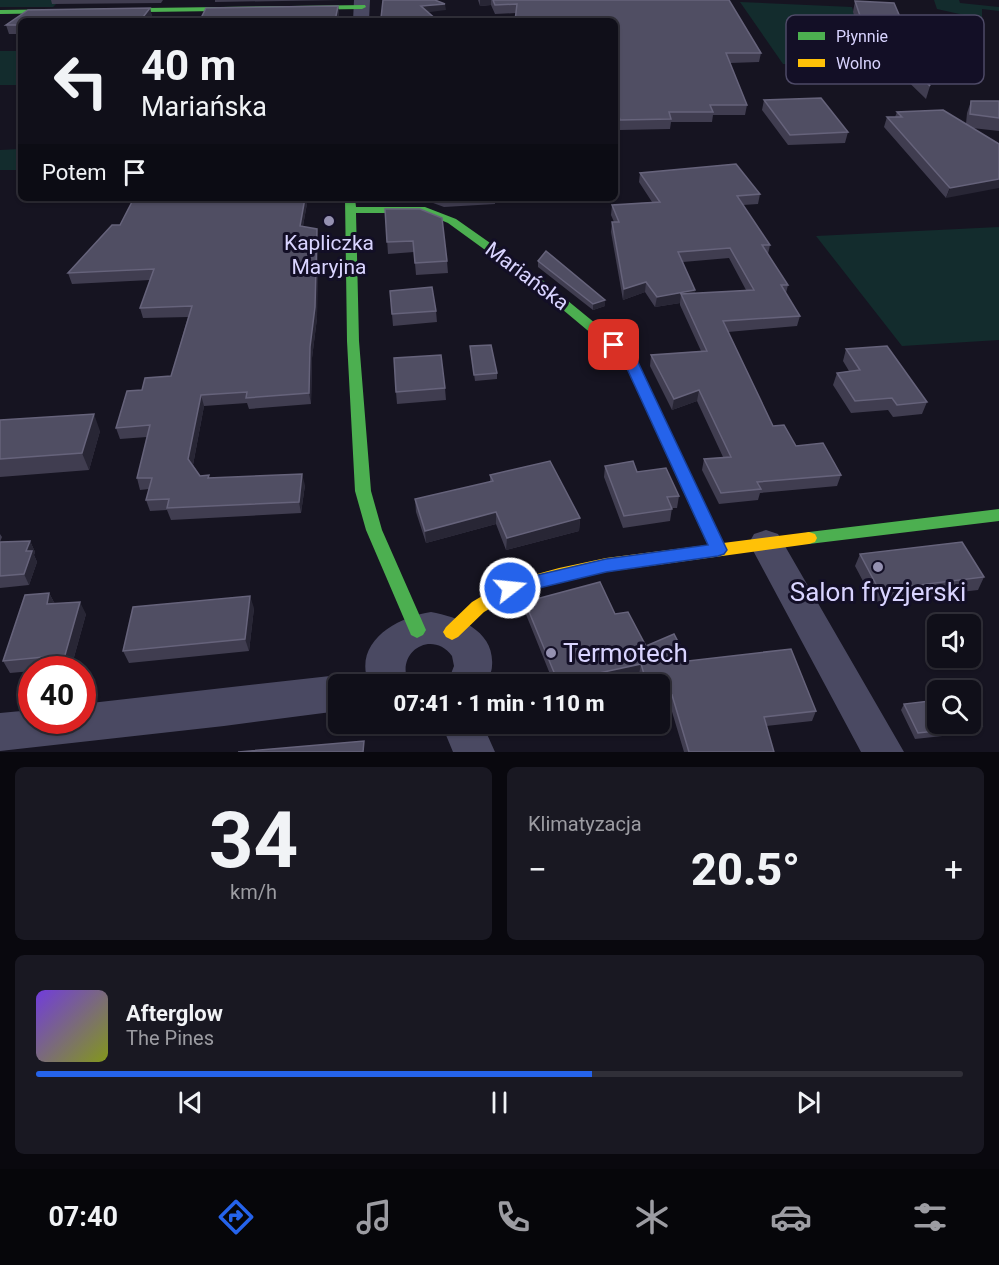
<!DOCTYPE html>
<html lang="pl">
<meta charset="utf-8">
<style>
body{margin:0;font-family:Roboto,sans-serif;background:#191822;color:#f1f3f6;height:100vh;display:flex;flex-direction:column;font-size:22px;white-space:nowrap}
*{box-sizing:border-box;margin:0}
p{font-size:20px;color:#9c9ca2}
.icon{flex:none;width:33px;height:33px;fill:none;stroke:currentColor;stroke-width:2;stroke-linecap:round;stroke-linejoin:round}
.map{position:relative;height:752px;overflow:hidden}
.drawer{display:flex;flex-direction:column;gap:15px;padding:15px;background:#09080e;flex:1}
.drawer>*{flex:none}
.hud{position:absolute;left:18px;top:18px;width:600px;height:183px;border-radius:9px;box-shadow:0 2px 4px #0004,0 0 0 2px #302f38;background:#100f19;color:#f1f3f6;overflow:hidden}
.controls{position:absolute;left:927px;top:614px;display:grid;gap:12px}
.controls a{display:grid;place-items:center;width:54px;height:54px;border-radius:9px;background:#100f19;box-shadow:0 2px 4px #0004,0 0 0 2px #302f38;font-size:30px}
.speed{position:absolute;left:18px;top:656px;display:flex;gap:12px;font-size:30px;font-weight:700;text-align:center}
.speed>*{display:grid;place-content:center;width:78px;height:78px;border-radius:50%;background:#100f19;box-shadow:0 2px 4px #0004,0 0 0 2px #302f38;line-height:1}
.speed .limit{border:9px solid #d22;background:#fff;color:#111}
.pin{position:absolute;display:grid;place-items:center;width:51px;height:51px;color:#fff;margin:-26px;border-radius:12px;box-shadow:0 3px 9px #0006}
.me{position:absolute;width:66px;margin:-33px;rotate:74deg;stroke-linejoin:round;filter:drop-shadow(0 0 4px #0008)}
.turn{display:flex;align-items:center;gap:21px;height:126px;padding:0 24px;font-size:27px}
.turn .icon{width:78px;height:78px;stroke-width:2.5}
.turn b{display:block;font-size:42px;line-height:51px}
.then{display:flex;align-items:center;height:57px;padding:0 24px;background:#0003;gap:12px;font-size:22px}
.big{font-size:45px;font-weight:800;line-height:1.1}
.drawer .tile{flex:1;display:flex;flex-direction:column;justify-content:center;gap:9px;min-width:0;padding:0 21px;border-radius:9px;background:#191822}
.drawer .dial{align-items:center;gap:0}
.dial b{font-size:78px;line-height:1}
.song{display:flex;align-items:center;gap:18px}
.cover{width:72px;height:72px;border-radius:9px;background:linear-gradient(135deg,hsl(260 70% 55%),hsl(70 70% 35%))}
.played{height:6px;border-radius:3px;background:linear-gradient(90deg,#2563eb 60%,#302f38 60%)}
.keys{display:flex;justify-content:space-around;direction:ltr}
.heat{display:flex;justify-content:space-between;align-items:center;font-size:33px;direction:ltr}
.drawer .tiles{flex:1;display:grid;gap:15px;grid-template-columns:1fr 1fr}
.tile:last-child{grid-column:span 2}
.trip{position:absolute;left:328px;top:674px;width:342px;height:60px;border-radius:9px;background:#100f19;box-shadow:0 2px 4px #0004,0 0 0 2px #302f38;font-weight:800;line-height:60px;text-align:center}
.tabs{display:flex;height:96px;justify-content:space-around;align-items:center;background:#06060a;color:#9c9ca2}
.tabs .icon{width:42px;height:42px}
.tabs .selected{color:#2563eb}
.tabs b{font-size:27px;color:#f1f3f6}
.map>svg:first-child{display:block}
.green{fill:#132c2d}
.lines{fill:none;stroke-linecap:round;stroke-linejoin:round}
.street{fill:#4a4962;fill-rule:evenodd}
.fast{fill:#4caf50;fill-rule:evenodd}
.slow{fill:#ffc107;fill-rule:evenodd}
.wall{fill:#403d50;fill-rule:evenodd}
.shaded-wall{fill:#282635}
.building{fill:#504e63;stroke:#66637b;stroke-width:1.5}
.route{fill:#2563eb;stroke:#184099;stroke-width:1.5}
.poi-dot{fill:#9591b1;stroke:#130f26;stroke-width:2}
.labels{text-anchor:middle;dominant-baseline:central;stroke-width:6;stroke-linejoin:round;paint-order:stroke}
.poi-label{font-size:21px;fill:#d9d4ff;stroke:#130f26}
.street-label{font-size:21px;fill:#d9d4ff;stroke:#130f26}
.near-poi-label{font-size:26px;fill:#d9d4ff;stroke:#130f26}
.key{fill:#130f26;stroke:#4e4a67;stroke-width:1.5}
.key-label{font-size:16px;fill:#d9d4ff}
</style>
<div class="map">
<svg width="999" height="752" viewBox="0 0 999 752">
<rect width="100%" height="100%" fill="#161421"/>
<path class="green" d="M0 0H60L53 7H0Z
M934 0H959L960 3 999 7V11L982 9V19L937 9Z
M740 2 852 7 870 67 783 64Z
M0 51H21V85H0Z
M21 149V170H0V150Z
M999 227V340L902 346 816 236Z"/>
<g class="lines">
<path class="street" d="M354 0H370L369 21H353Z
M766 530 778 534 904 752H861L749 543 754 534Z
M431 612C459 617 495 631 492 666 492 672 488 678 487 684H447L454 666 452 656C432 629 394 652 409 684H369C352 642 397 617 431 612Z
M339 675 353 680 355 684H339V711L224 726 0 751V713L32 710V720H82V704Z
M441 723H482L495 752H453Z"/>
<path class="fast" d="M365 5 366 7 362 9 0 14V10Z
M345 198H355L356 207H425L456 219 540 278 634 355 726 550 724 555 718 556 712 555 710 550 623 360 532 284 448 223 424 213H356L359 341 371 491 382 530 426 630 423 635 417 638 411 635 366 530 355 491 347 341Z
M999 509V521L809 544 803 542 801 538 803 534 809 532Z"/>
<path class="slow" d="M809 532 815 534 817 538 815 542 809 544 606 572 559 582 515 594 484 612 458 637 452 640 446 637 443 632 446 627 472 602 504 583 559 568 606 558Z"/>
</g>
<path class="wall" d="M51 0H163L161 3 52 4Z
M215 0H341L215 2Z
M478 0H729L761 53 759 62 730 63 747 105 745 115H713L712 122H671L670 129 620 130 615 115V21L516 13 495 14 491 5 480 6Z
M855 1 930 86 926 99 891 65 869 63 853 12Z
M338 6 339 14 337 21H200V20Z
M150 8 152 17 149 21H21V34H9L6 25 28 10Z
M764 100 848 132 845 143 788 145 762 110Z
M971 101H999V131L972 128 946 198 884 127 887 117H895L897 112 966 124 967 113Z
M640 173 760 194 758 204 743 205 770 245 768 254 788 285 786 293 800 316 797 326 728 332 773 426 796 446 841 475 837 486 760 493 758 500 719 504 702 470 704 459 723 457 697 401 672 410 650 366 651 355 701 351 680 305V303L655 307 645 292 623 300 611 232 612 222H614L611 215 612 205 652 202 639 182ZM729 258 746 290 695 294 683 262Z
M134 198H308L303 226 318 239 317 318 312 358 311 404 249 409 247 403 204 406 193 465 200 476 209 478 305 485 301 513 171 520 167 510 150 511 146 500 149 489 140 490 137 478 147 437 120 439 116 428 142 390 171 376 188 317 143 318 140 308 150 280 72 284 68 273 120 225Z
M384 198H495V204L444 207 425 200H384Z
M385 209 447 261 448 273 416 275 414 252 388 254Z
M538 261 605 300V306L593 310 538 267Z
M390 291 436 311 437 322 393 326Z
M470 346 497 373V379L475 381Z
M846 349 927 402 922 414 893 417 888 410 851 413 833 385 837 373 849 371 843 361Z
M445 388 446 400 397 404 396 392Z
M0 420 100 431 89 470 0 477Z
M605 466 637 472 679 496 677 508H672L670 521 623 528 604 477Z
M490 475 580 518 579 531 506 550 496 524 426 543 416 512 415 499 490 482Z
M0 534 2 537 0 542 30 541 35 552 34 555 37 562 29 585 0 588Z
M860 554 984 577 978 590 874 602 855 566Z
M49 593 55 604 86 614 71 668 55 669H32V671L10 673 3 661Z
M525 602 615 614 646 646 816 711 812 721 766 726 774 752H684L670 705 660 707V684H642L639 674 593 684H554L525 612Z
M254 608 249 651 129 663 123 651Z
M904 704 982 726 979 732 915 739 901 710Z"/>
<path class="shaded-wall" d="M480 0H491V5L480 6Z
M445 4 446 10 422 13 421 6Z
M338 6 339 14 337 21H335Z
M150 8 152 17 149 21H140Z
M999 179V188L946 198 950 188Z
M305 198H308L301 236 300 226Z
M317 229 318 239 317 318 312 358 311 404 309 393 310 347Z
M646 282 645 292 623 300 624 289Z
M695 290 694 301 681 294 680 303 655 307 657 297Z
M605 300V306L593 310V304Z
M699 390 697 401 672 410 674 399Z
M201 395 204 406 192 470 188 459Z
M94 414 100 431 89 470 82 453Z
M302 474 305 485 301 513 299 502Z
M496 512V524L426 543 425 531Z
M580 518 579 531 506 550 507 538Z
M30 541 35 552 34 555 37 562 29 585 24 574 26 551Z
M49 593 56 606 47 604Z
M250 596 254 608 249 651 245 639Z
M80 602 86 614 71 668 65 655Z
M641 664 639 674 593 684H557L558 682Z"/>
<path class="building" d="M383 0H435L445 4 421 6 438 21H384L385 18H381Z
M493 0H729L761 53H726L747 105H710L713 112H669L671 119 620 120 615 102V21H515L517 4 495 5Z
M855 1 894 3 930 86 895 52 872 51Z
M338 6 335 21H266L267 18 200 20 206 8Z
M150 8 140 21H21V25H6L28 10Z
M821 98 848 132 790 135 764 100Z
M971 101H999V118L970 114Z
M943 110 999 144V179L950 188 887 117H902L897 112Z
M736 164 760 194 737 196 770 245H762L788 285H781L800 316 723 321 773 426 784 425 796 446 823 443 841 475 757 482 761 489 721 493 704 459 731 457 699 390 674 399 651 355 707 351 681 294 754 290 730 248 678 252 695 290 657 297 646 282 624 289 612 222H619L612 205 660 202 640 173Z
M134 198H305L300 226 317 229 315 307 310 347 309 393 246 398 247 392 201 395 188 459 200 476 209 475 208 478 302 474 299 502 167 508 169 499 146 500 152 478H137L150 425 116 428 127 391 142 390 145 378 171 376 192 306 140 308 154 269 68 273 112 225H120Z
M385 209H420L442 218 447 261 415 263 413 241 387 242Z
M546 251 605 300 593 304 538 261Z
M432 287 436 311 392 314 390 291Z
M491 345 497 373 474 375 470 346Z
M887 346 927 402 897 405 892 398 855 401 837 373 860 370 846 349Z
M441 355 445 388 396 392 394 358Z
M94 414 82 453 0 459V420Z
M550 461 580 518 507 538 496 512 425 531 415 499 493 481 490 475Z
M633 461 637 472 666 468 679 496 667 497 672 509 624 516 605 466Z
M30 541 26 551H32L24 574 0 576V542Z
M962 542 984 577 879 590 860 554Z
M600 582 615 614 628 612 646 646 674 634 688 661 791 649 816 711 764 717 774 752H689L672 695 660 698V684H647L641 664 558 682 525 602Z
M49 593 47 604 80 602 65 655 3 661 25 595Z
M250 596 245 639 123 651 133 607Z
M938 700V723H970V705L982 726 918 733 904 704Z
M364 741 363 752H238Z"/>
<path class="route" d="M614 341 618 343 636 358 727 550 724 554 718 556 606 572 510 595 504 593 501 588 504 583 606 559 708 545 623 360 607 345Z"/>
<g class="poi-dot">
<circle cx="329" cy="221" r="6"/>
<circle cx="878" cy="567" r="6"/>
<circle cx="551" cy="653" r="6"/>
</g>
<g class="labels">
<g class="poi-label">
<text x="329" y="243">Kapliczka<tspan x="329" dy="24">Maryjna</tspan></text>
</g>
<g class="street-label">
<text transform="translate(527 276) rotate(37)">Mariańska</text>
</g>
<g class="near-poi-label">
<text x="878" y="592">Salon fryzjerski</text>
<text x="563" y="653" text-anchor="start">Termotech</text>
</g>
</g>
<rect x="786" y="15" width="198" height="69" rx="9" class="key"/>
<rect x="798" y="32" width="27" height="8" fill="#4caf50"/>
<rect x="798" y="59" width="27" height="8" fill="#ffc107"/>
<g class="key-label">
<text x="836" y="42">Płynnie</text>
<text x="836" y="69">Wolno</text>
</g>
</svg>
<div class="controls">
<a><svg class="icon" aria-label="sound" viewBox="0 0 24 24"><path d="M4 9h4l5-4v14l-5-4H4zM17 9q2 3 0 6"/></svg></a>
<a><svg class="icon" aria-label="search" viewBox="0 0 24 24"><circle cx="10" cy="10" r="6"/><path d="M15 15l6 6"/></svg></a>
</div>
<div class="speed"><div class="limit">40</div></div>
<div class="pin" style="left:614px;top:345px;background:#d93025"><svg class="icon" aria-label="arrive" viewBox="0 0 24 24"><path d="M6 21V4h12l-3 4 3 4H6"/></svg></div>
<svg class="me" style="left:510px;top:588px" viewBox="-20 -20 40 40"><circle r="17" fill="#2563eb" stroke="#fff" stroke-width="3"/><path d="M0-11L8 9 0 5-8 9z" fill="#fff"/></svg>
<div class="trip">07:41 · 1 min · 110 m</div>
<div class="hud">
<div class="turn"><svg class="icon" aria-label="left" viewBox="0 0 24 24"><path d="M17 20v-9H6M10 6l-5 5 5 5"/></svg><div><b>40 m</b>Mariańska</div></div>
<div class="then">Potem<svg class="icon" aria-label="arrive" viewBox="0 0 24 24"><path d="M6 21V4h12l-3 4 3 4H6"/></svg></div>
</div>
</div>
<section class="drawer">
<div class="tiles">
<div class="tile dial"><b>34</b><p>km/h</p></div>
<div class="tile"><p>Klimatyzacja</p>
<div class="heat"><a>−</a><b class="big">20.5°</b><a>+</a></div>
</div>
<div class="tile">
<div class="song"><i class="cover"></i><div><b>Afterglow</b><p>The Pines</p></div></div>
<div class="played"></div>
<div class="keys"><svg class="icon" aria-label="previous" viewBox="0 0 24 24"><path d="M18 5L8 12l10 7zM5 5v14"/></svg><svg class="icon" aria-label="pause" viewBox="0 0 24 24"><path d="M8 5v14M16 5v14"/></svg><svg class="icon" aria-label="next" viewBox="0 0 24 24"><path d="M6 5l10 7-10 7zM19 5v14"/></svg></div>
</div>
</div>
</section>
<nav class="tabs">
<b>07:40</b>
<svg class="icon selected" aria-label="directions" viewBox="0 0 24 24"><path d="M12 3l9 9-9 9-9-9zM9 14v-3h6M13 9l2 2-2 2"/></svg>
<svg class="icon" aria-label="music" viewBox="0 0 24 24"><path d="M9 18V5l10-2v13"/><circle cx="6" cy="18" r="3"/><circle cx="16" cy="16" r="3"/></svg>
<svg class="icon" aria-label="phone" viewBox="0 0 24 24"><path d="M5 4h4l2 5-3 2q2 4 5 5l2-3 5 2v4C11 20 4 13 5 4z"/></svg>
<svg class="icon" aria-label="climate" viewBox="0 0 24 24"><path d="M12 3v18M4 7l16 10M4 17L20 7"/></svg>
<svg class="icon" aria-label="car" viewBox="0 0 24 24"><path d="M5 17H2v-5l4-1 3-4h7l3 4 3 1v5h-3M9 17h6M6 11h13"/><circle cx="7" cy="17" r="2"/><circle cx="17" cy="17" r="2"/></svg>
<svg class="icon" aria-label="filters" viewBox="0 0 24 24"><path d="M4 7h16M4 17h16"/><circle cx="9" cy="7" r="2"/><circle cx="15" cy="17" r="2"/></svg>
</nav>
